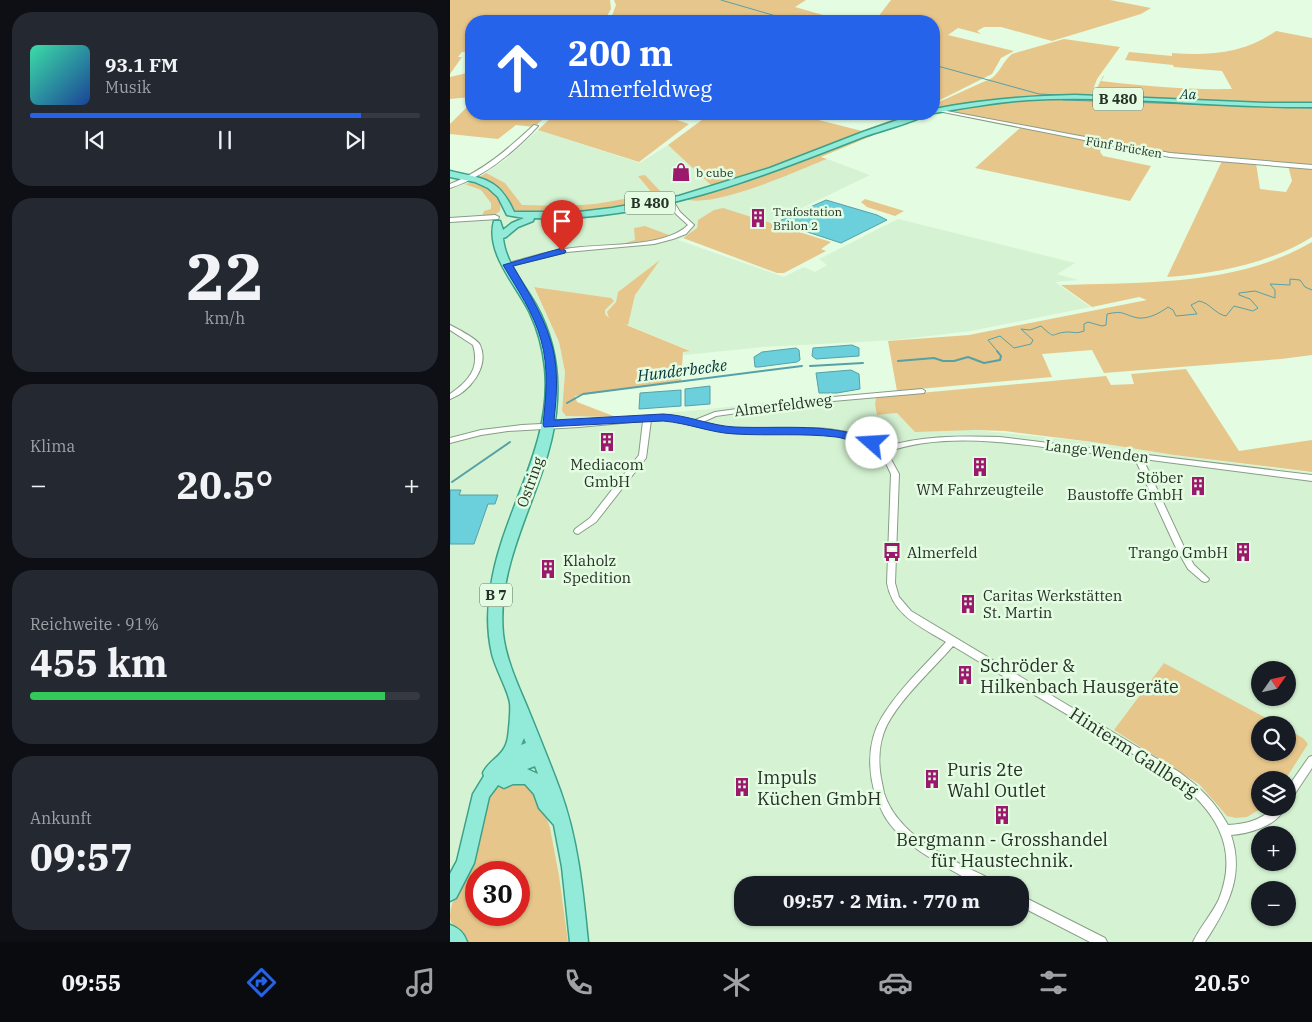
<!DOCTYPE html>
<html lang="de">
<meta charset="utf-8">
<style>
body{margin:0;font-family:"IBM Plex Serif",serif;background:#242831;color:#f1f3f6;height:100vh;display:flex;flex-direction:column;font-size:19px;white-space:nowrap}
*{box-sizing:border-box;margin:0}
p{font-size:16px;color:#9ea1a6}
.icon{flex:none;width:28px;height:28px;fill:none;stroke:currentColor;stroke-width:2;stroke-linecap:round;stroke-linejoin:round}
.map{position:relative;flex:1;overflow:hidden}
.side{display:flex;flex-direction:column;gap:12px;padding:12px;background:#0d0f14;width:450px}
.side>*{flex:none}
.guide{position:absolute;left:15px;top:15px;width:475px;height:105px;border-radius:20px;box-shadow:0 1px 4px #0004;background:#2563eb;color:#fff;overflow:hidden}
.needle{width:32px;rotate:56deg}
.tools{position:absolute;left:801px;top:661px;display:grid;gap:10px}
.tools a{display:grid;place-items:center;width:45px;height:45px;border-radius:50%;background:#171b24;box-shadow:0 1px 4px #0004;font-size:25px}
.speed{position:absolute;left:15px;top:861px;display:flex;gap:10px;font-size:25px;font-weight:700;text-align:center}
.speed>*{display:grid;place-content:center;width:65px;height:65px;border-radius:50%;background:#171b24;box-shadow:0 1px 4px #0004;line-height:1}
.speed .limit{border:8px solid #d22;background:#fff;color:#111}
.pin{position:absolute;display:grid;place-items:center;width:42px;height:42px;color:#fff;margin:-51px -21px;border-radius:50% 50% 50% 0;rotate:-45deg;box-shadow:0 0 5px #0007}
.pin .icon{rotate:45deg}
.me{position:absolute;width:55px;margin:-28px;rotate:289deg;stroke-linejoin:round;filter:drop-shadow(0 0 4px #0008)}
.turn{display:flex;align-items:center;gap:18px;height:105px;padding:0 20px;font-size:22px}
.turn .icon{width:65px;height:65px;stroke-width:2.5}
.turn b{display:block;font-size:35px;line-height:42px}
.big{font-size:38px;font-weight:700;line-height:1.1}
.side .tile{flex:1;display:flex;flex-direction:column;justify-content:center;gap:8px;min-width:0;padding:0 18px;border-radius:20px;background:#242831}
.side .dial{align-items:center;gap:0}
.dial b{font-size:65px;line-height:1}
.song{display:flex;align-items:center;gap:15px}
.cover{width:60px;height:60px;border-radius:8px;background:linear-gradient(135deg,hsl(160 70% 55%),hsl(220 70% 35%))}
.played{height:5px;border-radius:2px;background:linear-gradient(90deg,#2563eb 85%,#363941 85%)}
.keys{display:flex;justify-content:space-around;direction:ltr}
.heat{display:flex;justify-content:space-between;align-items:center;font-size:28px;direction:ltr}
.charge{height:8px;border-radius:4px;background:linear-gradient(90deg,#34c759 91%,#363941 0)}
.trip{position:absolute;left:284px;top:876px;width:295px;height:50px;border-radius:20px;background:#171b24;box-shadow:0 1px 4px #0004;font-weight:700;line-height:50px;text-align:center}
.tab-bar{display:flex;height:80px;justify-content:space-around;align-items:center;background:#090b0e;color:#9ea1a6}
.tab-bar .icon{width:35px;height:35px}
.tab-bar .selected{color:#2563eb}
.tab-bar b{font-size:22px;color:#f1f3f6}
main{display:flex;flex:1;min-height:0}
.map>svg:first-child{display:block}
.built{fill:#d5f3d3;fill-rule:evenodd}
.green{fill:#e7c68b;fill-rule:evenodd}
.water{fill:#6ccfdc;stroke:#57a0a6}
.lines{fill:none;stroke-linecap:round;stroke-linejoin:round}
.stream-far1{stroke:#57a0a6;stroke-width:1}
.stream{stroke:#57a0a6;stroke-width:2}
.minor-casing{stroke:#879e86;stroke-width:2}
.tertiary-casing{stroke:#879e86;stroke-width:2}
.primary-casing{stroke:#3ca189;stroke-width:3}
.minor{fill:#fff;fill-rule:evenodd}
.tertiary{fill:#fff;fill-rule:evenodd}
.primary{fill:#91ebd8;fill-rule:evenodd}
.route{fill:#2563eb;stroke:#184099}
.labels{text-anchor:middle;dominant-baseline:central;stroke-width:5;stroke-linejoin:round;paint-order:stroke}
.far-street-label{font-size:12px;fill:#273127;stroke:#e3fce2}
.far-poi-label{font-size:12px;fill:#273127;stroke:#e3fce2;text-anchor:start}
.far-water-label{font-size:14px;font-style:italic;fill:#02343a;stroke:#e3fce2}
.shield{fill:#e3fce2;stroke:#5f6e5f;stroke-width:1}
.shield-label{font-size:14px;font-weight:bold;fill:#273127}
.street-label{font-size:15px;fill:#273127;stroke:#e3fce2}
.poi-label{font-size:15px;fill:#273127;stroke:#e3fce2;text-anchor:start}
.water-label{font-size:16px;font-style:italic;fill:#02343a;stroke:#e3fce2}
.near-poi-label{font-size:18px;fill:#273127;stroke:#e3fce2;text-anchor:start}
.near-street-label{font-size:18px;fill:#273127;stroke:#e3fce2}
</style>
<main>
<section class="side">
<div class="tile">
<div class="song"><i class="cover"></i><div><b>93.1 FM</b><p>Musik</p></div></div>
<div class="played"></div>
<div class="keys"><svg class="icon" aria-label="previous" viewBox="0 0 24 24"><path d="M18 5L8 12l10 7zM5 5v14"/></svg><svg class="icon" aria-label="pause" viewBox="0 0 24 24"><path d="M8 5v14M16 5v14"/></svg><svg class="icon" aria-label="next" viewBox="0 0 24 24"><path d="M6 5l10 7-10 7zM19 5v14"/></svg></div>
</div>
<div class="tile dial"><b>22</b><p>km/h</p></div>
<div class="tile"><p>Klima</p>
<div class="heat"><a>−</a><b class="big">20.5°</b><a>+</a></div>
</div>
<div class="tile"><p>Reichweite · 91%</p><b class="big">455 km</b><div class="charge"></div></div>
<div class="tile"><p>Ankunft</p><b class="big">09:57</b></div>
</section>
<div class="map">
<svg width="862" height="942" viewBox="0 0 862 942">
<rect width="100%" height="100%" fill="#e3fce2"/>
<path class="built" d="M88 130 190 163 218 145 263 187 233 195 235 200 264 199 289 192 377 159 420 175 321 223 312 222H247V227L244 231 228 240 334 277 354 267 365 272 377 265 369 259 448 219 625 263 607 274 628 280 605 282 640 307 521 331 446 340 313 347 234 355 233 352 239 350 158 317 155 314V310L163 301 87 287 84 288 109 342 115 372 112 411 166 417 261 409 358 397 406 395 426 397 425 405 427 415 447 413 525 430 643 442 724 455 862 473V942H0V178L22 181 55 160ZM810 670H838V698H810ZM810 725H838V752H810ZM810 780H838V808H810ZM810 835H838V862H810ZM26 872H69V915H26ZM292 885H570V918H292ZM810 890H838V918H810Z"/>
<path class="green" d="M0 0H160L161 9 154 21H21V52H12L8 57H12L0 74Z
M164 0H356L345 7 394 21H160L166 5Z
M441 0H660L701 8 691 14 602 41 551 27H534L527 31 531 34 508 28 498 35 564 51 551 58 542 74 486 102 484 105V21H425Z
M826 31 862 38V103H818L643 96 653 76H654L651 81C695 86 737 90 782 89L772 71 724 67 723 65 675 60 679 52 722 56V53C759 56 795 53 826 31Z
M614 39 670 47 647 79 641 95 635 99 862 106V165L720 154 647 142 653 144 650 152 653 156 701 166 680 201 525 168 571 127 494 111 555 100 552 98 493 108 488 107 489 102 542 78C551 71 553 61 562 54Z
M21 72V97L0 99V77Z
M21 103V114H99L84 127 66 125 48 139 0 134V124Z
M488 112H489L457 121 371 157 377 159C346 171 265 209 234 199L313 175 431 129Z
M105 114H209L239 124 189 162 88 130Z
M260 114H345L412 131 444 119 424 114H467L427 127 320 169 263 187 218 145Z
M772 161 806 163 810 189 836 192 842 181 838 165 862 168V237C820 263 766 274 717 277Z
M36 173 55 183 72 205 114 206 145 204 203 194 188 176 195 175 211 192V196C201 206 79 220 66 213 59 209 60 198 55 193 48 185 38 181 28 178Z
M23 182C37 187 53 193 50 211L43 216H32L34 211 41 209V203L31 190 15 184Z
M415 199 454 211 445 216 417 207 411 202Z
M273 208 381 242 371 249 376 251 334 273H327L233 238 247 228 248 220 264 210Z
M195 226 219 235 217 239 175 243 185 240 184 228Z
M862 242V355L831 359 654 373 642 350 592 354 602 377 447 391 438 341 519 335 697 300 689 297 642 307 611 285C694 282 787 286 862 242Z
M210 260 185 295 178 325 174 324 240 351 233 352 231 381 125 396 127 402 166 417 116 416 112 411 115 372 109 342 84 287 161 298 164 301 155 310V314L159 318 157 312 166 302 168 292Z
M736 369 789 451 862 440V472L724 455 643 442 555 431 525 430 465 432 447 413 427 415 425 405 426 397 656 376 661 385 684 384 681 374Z
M714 663 829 725H810V752H838V730L853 738 858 744 835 780H810V808H812L797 817 786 818 777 816 749 784 664 730Z
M71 779 90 797 100 828 109 876 118 942H17C10 935 1 927 0 917 0 902 33 804 44 791 50 784 62 781 71 779ZM26 872H69V915H26Z"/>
<path class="water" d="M376 200 427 215 437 220 391 243 327 222Z
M402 345 409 348V356L366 359 362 356 363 348Z
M346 348 349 350 350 360 347 362 309 367H305L304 357 312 352Z
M401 370 409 374 410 389 387 393H369L366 373Z
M260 386V404L235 406V389Z
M231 390V406L189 409 190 393Z
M0 490H11L9 495H48L45 504H38L24 544H0Z"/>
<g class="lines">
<path class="stream-far1" d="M271 0 343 21
M484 65 589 94 610 95
M613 100 862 108
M548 352 538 340 550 336 564 348 581 344 583 340 571 329 580 330 591 326C607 341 600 333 617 332 625 332 625 334 634 331V324L638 322 652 326 656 325 657 314C675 310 673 315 688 318 699 319 710 313 718 307L723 310 726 316 747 314 741 305 749 301C760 303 765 314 776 316L784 306 803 311 808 308 800 299 789 295V293L805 291 825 298V290L820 284 840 285V279L850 280 855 287 862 290"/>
<path class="stream" d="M448 361 484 358 493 361H504L518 357 534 363 550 360 551 356 547 351
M360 366 413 363
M117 403 133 394 352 366
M2 482 60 442"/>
<g class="minor-casing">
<path id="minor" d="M486 109 720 153 862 165V169L720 157 488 111 486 110Z
M84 125 88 126C64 152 34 177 0 188V184C33 171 58 149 84 125Z
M220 198 222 199 230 212 244 225 236 234 223 239 204 244 117 252 57 267 54 265 55 264C75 259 94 252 115 249 148 243 214 249 238 225L226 214 217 200Z
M0 325C6 328 27 339 30 345 40 367 19 392 0 399V394C19 381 30 368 23 345L0 330Z
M472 389 475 391 474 393 360 403 266 416 253 422C264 425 275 428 287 429 332 431 394 418 432 448 470 435 511 436 550 437L862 475V481L693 459 734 547 744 565 759 579 758 581 755 582 752 581 738 569 726 548 685 459C657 455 629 451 601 448 548 441 488 434 437 452L449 474 445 583 449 597 461 611 729 772C751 788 765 802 778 825 795 824 810 821 823 808H834C828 826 798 834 781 835 795 876 777 908 755 942H743C750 927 762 914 769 899 790 846 764 809 723 778L503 646C482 670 452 697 437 725 429 741 428 761 431 778 432 783 433 788 434 793 448 838 506 862 545 881L546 885C541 885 536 886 531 885 527 884 522 881 517 879 502 870 486 862 471 852 457 842 442 830 434 815 418 786 414 746 432 717 449 689 474 666 496 642 470 626 443 616 437 583L441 474 433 457 418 444 399 437 376 434 284 433 222 420 213 419 201 420 196 458 146 522 128 534 125 533 124 531 125 529 140 518 189 455 193 421 129 427 58 431 31 435 0 443V438L31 430 72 425 129 422 213 415 245 420 265 412 360 399Z
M862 756V768L842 798 838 799V787L859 757Z
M570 895 655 938 657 942H640L570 906Z"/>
</g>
<g class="tertiary-casing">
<path id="tertiary" d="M45 215 49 217 48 219 0 222V218Z"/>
</g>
<g class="primary-casing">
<path id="primary" d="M625 95 815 103H862V107C767 108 672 95 578 100 546 102 515 108 484 113V109C531 100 577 96 625 95Z
M465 114H477C468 121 427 132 413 137 308 178 200 222 84 218L83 221 68 227 56 237 53 238C55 262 74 284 86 305 102 334 109 366 107 400 104 481 45 550 53 634 56 660 68 685 78 709 89 736 100 763 110 790 128 839 133 891 138 942H120L112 867 104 825 89 808 84 794 75 784H63L54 788 48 785 39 797 24 863 6 898 0 901V874L7 861 23 794 34 776 33 773C39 759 55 757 58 737 59 730 61 710 60 703 58 690 46 670 42 654 37 632 37 608 41 586 52 511 103 447 95 368 93 349 88 330 80 313 67 286 35 253 44 221H50L53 230 62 223 74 218 57 215 48 197 38 188 25 182 0 177V171C34 179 49 178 64 212H129L162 208 229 196 320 168 413 132ZM74 738 76 743 71 745ZM85 766 88 774 77 769Z
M0 925C9 928 14 933 17 942H0Z"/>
</g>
<use href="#minor" class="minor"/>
<use href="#tertiary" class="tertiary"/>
<use href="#primary" class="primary"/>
</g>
<path class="route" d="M112 248 116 251 115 253 63 266C77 290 92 313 100 339 109 365 107 394 104 420L213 414C238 415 261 426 285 427 333 429 381 422 426 441L428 443 426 446C419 448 396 438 386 437 352 433 319 436 285 434 261 433 238 423 213 421L94 427 93 424C96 397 99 368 91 340 84 313 67 289 53 265Z"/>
<defs>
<g id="shop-bare" transform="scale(1.5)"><path d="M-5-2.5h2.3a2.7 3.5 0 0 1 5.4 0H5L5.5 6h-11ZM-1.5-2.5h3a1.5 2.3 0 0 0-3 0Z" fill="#9b196c" stroke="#e3fce2" stroke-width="2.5" paint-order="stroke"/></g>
<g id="building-bare" transform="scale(1.5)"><path d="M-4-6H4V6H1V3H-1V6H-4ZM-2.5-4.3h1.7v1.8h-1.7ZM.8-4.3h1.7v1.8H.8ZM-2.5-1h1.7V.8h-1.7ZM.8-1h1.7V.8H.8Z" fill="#9b196c" stroke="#e3fce2" stroke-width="2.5" paint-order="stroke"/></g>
<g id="bus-bare" transform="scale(1.5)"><path d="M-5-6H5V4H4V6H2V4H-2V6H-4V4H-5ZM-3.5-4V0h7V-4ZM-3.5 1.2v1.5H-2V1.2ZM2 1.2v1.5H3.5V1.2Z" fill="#9b196c" stroke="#e3fce2" stroke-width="2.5" paint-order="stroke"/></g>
</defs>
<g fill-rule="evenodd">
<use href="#shop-bare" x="231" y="172"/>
<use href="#building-bare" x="308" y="218"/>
<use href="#building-bare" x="157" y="442"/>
<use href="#building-bare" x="530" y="467"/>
<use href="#building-bare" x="748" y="486"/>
<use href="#bus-bare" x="442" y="552"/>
<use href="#building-bare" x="793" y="552"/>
<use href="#building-bare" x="98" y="569"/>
<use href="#building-bare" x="518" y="604"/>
<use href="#building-bare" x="515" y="675"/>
<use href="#building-bare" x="482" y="779"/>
<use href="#building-bare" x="292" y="787"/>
<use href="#building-bare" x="552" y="815"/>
</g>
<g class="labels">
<g class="far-street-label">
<text transform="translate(674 147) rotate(10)">Fünf Brücken</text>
</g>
<g class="far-poi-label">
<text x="246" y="172">b cube</text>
<text x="323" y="211">Trafostation<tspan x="323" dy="14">Brilon 2</tspan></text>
</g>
<g class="far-water-label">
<text transform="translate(738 94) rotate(2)">Aa</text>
</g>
<g class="shield">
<rect x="643" y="87.5" width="50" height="23" rx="4"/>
<rect x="175" y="191.5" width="50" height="23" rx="4"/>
<rect x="30" y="583.5" width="32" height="23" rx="4"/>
</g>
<g class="shield-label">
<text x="668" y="99">B 480</text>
<text x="200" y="203">B 480</text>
<text x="46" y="595">B 7</text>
</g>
<g class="street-label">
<text transform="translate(333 405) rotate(-7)">Almerfeldweg</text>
<text transform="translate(647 451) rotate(7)">Lange Wenden</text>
<text transform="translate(80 482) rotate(-70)">Ostring</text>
</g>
<g class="poi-label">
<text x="157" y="464" text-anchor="middle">Mediacom<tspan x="157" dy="17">GmbH</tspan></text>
<text x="733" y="477" text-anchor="end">Stöber<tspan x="733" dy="17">Baustoffe GmbH</tspan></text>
<text x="530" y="489" text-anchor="middle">WM Fahrzeugteile</text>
<text x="457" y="552">Almerfeld</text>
<text x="778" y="552" text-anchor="end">Trango GmbH</text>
<text x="113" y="560">Klaholz<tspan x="113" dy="17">Spedition</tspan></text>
<text x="533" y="595">Caritas Werkstätten<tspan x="533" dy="17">St. Martin</tspan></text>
</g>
<g class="water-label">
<text transform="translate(232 370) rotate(-7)">Hunderbecke</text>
</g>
<g class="near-poi-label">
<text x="530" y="665">Schröder &amp;<tspan x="530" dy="21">Hilkenbach Hausgeräte</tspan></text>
<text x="497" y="769">Puris 2te<tspan x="497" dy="21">Wahl Outlet</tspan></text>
<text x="307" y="777">Impuls<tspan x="307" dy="21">Küchen GmbH</tspan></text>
<text x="552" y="839" text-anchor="middle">Bergmann - Grosshandel<tspan x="552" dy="21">für Haustechnik.</tspan></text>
</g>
<g class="near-street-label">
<text transform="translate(684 752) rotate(33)">Hinterm Gallberg</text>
</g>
</g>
</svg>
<div class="tools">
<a><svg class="needle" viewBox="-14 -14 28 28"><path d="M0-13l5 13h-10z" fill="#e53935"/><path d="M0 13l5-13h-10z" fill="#9ea1a6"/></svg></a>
<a><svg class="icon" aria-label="search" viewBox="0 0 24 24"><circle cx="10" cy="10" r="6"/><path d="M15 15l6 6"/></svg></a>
<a><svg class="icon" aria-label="layers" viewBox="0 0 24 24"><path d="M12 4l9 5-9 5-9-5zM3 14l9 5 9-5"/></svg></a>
<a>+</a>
<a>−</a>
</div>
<div class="speed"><div class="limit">30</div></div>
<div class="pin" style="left:112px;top:251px;background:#d93025"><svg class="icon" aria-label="arrive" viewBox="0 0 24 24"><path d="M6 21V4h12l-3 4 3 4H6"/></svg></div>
<svg class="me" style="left:422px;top:443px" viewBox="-20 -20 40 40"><circle r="19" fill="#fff"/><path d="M0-13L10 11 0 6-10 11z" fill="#2563eb"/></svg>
<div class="trip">09:57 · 2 Min. · 770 m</div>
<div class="guide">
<div class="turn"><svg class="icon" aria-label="ahead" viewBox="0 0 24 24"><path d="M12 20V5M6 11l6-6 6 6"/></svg><div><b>200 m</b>Almerfeldweg</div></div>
</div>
</div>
</main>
<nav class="tab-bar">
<b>09:55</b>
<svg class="icon selected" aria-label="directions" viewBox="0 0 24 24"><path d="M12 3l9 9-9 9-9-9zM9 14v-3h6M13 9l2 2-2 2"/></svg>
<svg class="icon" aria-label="music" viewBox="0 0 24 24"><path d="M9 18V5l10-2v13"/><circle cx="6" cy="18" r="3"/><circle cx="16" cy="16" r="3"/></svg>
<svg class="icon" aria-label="phone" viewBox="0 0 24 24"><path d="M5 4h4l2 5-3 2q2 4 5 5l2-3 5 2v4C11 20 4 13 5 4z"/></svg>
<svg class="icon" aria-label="climate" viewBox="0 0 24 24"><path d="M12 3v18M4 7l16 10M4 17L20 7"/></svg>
<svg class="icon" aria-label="car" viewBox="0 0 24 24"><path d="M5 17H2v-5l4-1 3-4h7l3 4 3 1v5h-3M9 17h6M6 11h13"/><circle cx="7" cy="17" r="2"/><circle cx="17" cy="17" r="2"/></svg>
<svg class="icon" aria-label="filters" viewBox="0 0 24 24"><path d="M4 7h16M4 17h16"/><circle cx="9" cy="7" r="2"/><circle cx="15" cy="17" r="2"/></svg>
<b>20.5°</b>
</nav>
